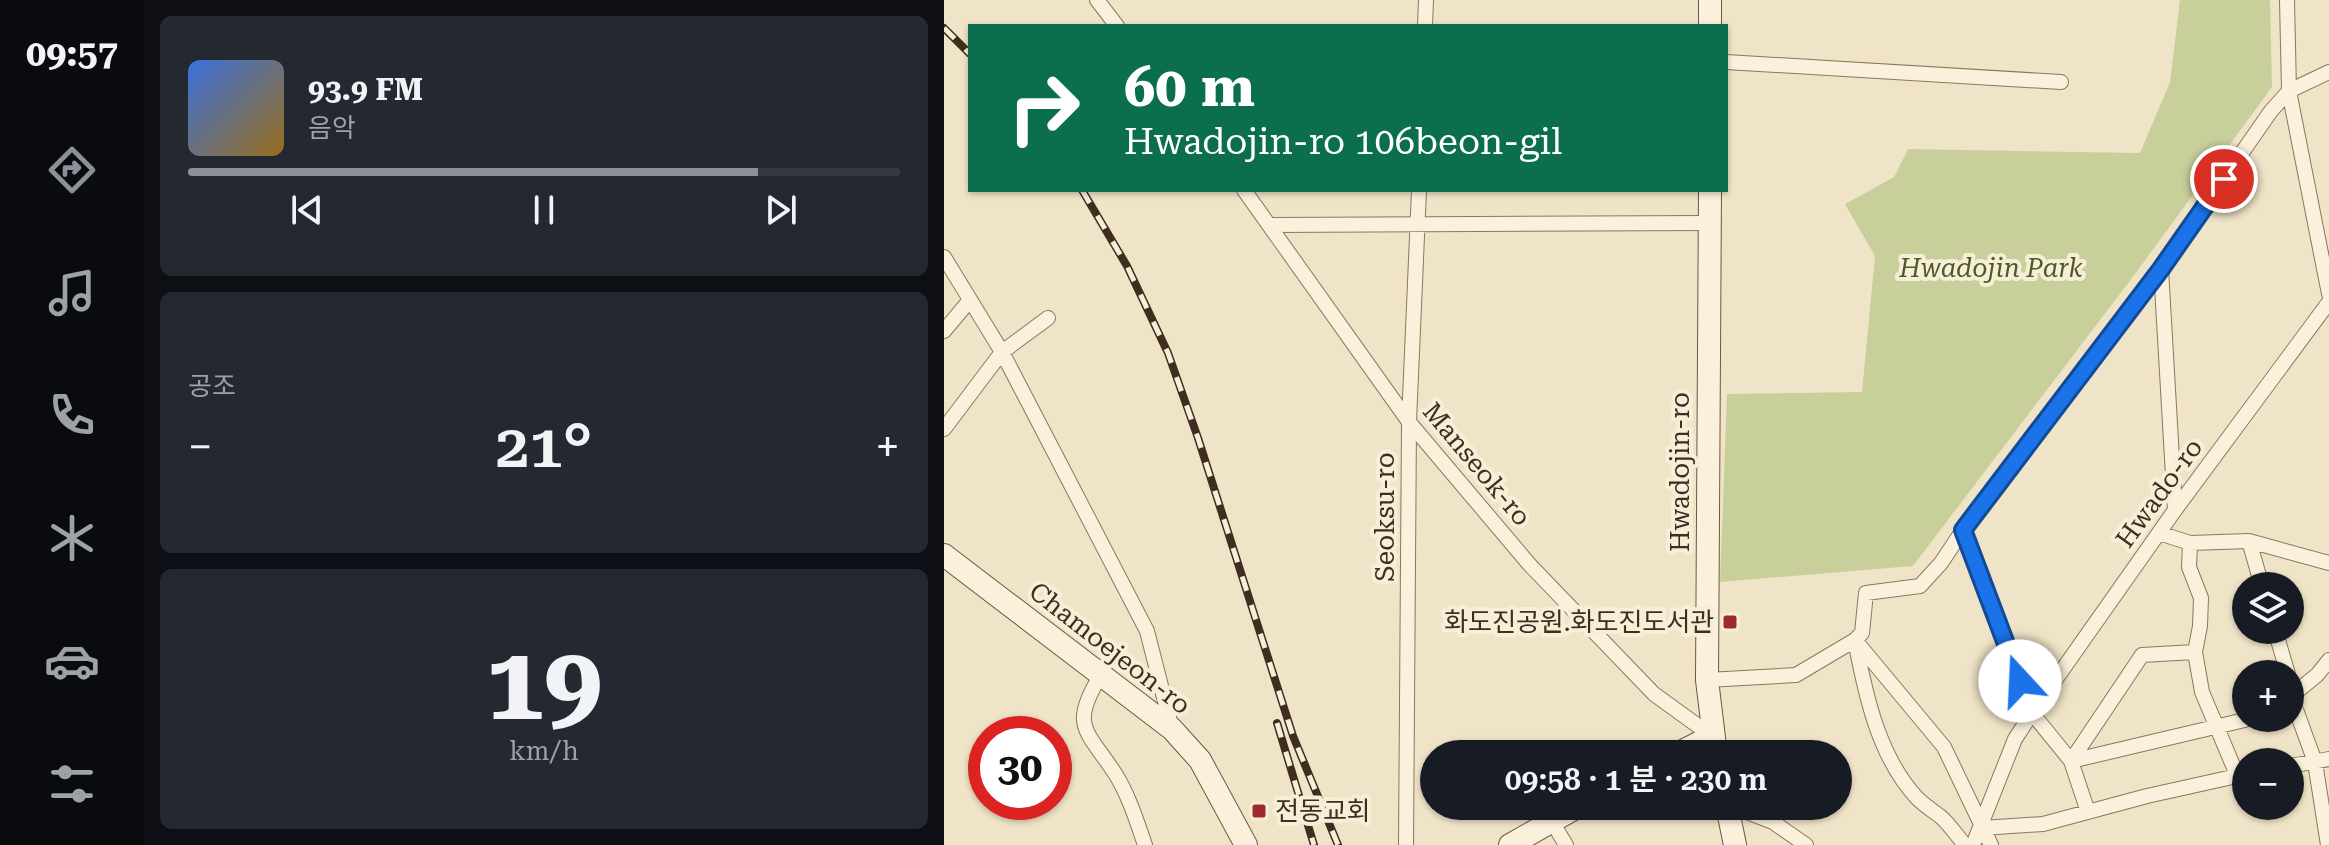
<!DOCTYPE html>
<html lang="ko">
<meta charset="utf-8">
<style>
body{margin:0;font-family:"Roboto Serif","Noto Sans KR",serif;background:#242831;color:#f1f3f6;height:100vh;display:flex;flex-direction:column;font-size:30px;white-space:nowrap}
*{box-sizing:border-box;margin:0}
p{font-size:26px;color:#9ea1a6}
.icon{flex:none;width:44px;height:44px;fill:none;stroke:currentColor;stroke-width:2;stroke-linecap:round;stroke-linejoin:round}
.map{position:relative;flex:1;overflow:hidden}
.sheet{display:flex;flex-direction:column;gap:16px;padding:16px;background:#0d0f14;width:800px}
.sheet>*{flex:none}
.top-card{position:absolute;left:24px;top:24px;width:760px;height:168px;border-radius:0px;box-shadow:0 2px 6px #0004;background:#0b6e4f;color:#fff;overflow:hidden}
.buttons{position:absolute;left:1288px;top:572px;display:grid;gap:16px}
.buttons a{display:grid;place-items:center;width:72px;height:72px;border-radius:50%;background:#171b24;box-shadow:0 2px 6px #0004;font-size:40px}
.speed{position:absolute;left:24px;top:716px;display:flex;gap:16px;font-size:40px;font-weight:700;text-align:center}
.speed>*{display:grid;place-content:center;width:104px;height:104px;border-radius:50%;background:#171b24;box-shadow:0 2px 6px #0004;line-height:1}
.speed .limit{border:12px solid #d22;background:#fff;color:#111}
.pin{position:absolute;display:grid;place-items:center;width:68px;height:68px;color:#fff;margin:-34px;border:4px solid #fff;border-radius:50%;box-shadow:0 2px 8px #0007}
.me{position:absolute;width:88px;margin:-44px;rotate:340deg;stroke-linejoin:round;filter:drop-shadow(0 0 6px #0008)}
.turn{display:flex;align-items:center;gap:28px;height:168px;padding:0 24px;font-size:36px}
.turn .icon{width:104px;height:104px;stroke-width:2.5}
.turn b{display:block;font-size:56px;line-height:68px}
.big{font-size:60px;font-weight:600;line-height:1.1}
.sheet .card{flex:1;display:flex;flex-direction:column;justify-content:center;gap:12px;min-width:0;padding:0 28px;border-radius:12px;background:#242831}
.sheet .dial{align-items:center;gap:0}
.dial b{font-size:104px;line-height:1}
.song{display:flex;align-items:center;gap:24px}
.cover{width:96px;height:96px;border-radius:12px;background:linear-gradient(135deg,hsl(220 70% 55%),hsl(40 70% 35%))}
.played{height:8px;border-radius:4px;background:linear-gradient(90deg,#8c9099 80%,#363941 80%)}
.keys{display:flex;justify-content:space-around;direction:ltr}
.heat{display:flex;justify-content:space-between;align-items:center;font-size:44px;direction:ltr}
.trip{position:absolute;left:476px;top:740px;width:432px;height:80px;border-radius:40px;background:#171b24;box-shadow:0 2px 6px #0004;font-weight:600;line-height:80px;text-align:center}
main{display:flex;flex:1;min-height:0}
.tabs{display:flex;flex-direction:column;width:144px;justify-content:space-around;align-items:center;background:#090b0e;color:#9ea1a6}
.tabs .icon{width:56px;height:56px}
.tabs .current{color:#8c9099}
.tabs b{font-size:36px;color:#f1f3f6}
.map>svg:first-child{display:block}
.green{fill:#c9cf9b}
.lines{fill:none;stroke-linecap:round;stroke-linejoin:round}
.street-casing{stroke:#8d765c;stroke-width:16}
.secondary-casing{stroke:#6f573f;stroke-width:24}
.street{stroke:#faf1dc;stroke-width:14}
.secondary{stroke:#faf1dc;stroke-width:22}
.rail-casing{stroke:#3d2e20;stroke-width:8}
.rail{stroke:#f7eed8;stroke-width:5;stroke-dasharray:15;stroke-linecap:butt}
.route-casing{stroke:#114b97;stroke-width:20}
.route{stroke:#1a73e8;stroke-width:14}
.poi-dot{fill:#9e2a2b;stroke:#f7eed8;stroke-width:3}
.labels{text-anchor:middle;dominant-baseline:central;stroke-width:8;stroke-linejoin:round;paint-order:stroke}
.park-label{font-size:26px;font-style:italic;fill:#4d5a26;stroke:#f7eed8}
.street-label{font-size:26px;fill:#3d2e20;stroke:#f7eed8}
.poi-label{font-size:26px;fill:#3d2e20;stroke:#f7eed8;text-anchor:end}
</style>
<main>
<nav class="tabs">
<b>09:57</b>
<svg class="icon current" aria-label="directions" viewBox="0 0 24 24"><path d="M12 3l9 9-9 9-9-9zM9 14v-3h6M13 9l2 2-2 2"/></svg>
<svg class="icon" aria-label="music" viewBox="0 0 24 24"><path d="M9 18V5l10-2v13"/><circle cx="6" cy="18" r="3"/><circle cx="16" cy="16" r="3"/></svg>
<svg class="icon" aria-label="phone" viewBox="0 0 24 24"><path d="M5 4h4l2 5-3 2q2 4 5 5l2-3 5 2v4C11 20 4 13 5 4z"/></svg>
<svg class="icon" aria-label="climate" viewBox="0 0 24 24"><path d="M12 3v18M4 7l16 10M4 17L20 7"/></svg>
<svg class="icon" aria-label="car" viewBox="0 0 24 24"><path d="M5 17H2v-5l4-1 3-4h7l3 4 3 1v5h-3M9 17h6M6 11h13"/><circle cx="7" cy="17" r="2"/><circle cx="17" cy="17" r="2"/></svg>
<svg class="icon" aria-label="filters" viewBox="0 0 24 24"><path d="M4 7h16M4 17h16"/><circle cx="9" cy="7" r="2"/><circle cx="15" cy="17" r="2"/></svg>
</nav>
<section class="sheet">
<div class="card">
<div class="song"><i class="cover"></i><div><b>93.9 FM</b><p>음악</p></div></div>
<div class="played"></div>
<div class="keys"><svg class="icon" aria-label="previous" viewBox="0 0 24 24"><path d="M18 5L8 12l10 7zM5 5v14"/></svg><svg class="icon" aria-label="pause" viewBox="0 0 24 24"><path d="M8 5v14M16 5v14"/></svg><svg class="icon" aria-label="next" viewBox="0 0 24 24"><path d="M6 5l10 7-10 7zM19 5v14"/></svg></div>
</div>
<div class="card"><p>공조</p>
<div class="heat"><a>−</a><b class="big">21°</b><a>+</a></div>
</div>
<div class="card dial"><b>19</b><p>km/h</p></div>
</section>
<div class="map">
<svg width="1385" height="845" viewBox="0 0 1385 845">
<rect width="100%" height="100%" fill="#f0e4c8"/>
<path class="green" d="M1236 0H1326L1328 87 1191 274 969 566 776 582 783 394 918 392 931 256 901 204 950 177 964 149 1196 153 1226 82Z"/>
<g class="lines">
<g class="street-casing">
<path id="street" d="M153 0 173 26
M1343 0 1345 91 1385 294
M481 26 482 0
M782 62 1117 82
M300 190 465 422 585 564 710 694 768 736
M327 225 765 223
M0 257 58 352 203 631 228 729
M1217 269 1231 510
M0 331 26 300
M0 429 58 352 104 318
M1019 530 1076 681 1095 704
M1215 533 1246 543 1305 541 1385 563
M1305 541 1318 586
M1246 543 1245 567 1257 598 1256 626 1251 652 1258 692 1293 775
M1331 630 1344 674
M911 640 1000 747 1047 845
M912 645C922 697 935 757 973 798 980 805 989 811 997 817 1006 825 1013 836 1021 845
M157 675C124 727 144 731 172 775 185 796 193 822 201 845
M763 680 852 675 911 640 918 633 922 593 976 586 997 563 1019 530 1217 269 1327 111 1345 91 1385 72
M1346 686 1347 696 1371 762 1384 845
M1346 697 1373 675 1385 660
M1088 713 1127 761 1144 812
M1127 761 1309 718
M1127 761 1198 655 1251 652
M1346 766 1385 759
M787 806 829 822 862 845
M607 820 622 845
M1038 828 1099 824 1203 796 1302 774
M462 845 465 422 475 190
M1029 845 1071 739 1088 713 1231 510 1385 302"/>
</g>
<g class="secondary-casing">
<path id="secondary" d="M766 26V0
M766 190 763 680 772 754
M0 555 228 729 256 760 302 845
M733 754 768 736
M783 806 791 845
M566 845 635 806"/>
</g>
<use href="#street" class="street"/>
<use href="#secondary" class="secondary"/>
<g class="rail-casing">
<path id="rail" d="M0 28 26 54
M138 190 183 266 224 353 254 438 349 736 394 845
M333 723 370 845"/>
</g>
<use href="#rail" class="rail"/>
</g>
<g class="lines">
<g class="route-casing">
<path id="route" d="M1076 681 1019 530 1217 269 1280 179"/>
</g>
<use href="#route" class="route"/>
</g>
<g class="poi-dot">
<rect x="778" y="614" width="16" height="16" rx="4"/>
<rect x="307" y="803" width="16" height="16" rx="4"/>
</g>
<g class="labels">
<g class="park-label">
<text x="1047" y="268">Hwadojin Park</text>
</g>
<g class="street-label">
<text transform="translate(533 464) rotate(50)">Manseok-ro</text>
<text transform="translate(736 472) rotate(-90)">Hwadojin-ro</text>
<text transform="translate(1215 493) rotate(-54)">Hwado-ro</text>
<text transform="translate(441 517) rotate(-90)">Seoksu-ro</text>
<text transform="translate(166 648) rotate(38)">Chamoejeon-ro</text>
</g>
<g class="poi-label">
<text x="770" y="622">화도진공원.화도진도서관</text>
<text x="331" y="811" text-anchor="start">전동교회</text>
</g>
</g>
</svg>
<div class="buttons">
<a><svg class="icon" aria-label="layers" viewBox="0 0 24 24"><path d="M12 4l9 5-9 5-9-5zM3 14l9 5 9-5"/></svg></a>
<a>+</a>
<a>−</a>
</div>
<div class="speed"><div class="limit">30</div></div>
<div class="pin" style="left:1280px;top:179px;background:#d93025"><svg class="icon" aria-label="arrive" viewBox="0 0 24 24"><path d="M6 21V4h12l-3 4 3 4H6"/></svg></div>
<svg class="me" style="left:1076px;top:681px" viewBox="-20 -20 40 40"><circle r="19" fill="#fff"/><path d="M0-13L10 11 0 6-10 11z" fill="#1a73e8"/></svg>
<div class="trip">09:58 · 1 분 · 230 m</div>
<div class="top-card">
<div class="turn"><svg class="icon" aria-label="right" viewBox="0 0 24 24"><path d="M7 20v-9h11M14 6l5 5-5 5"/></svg><div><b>60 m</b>Hwadojin-ro 106beon-gil</div></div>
</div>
</div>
</main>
